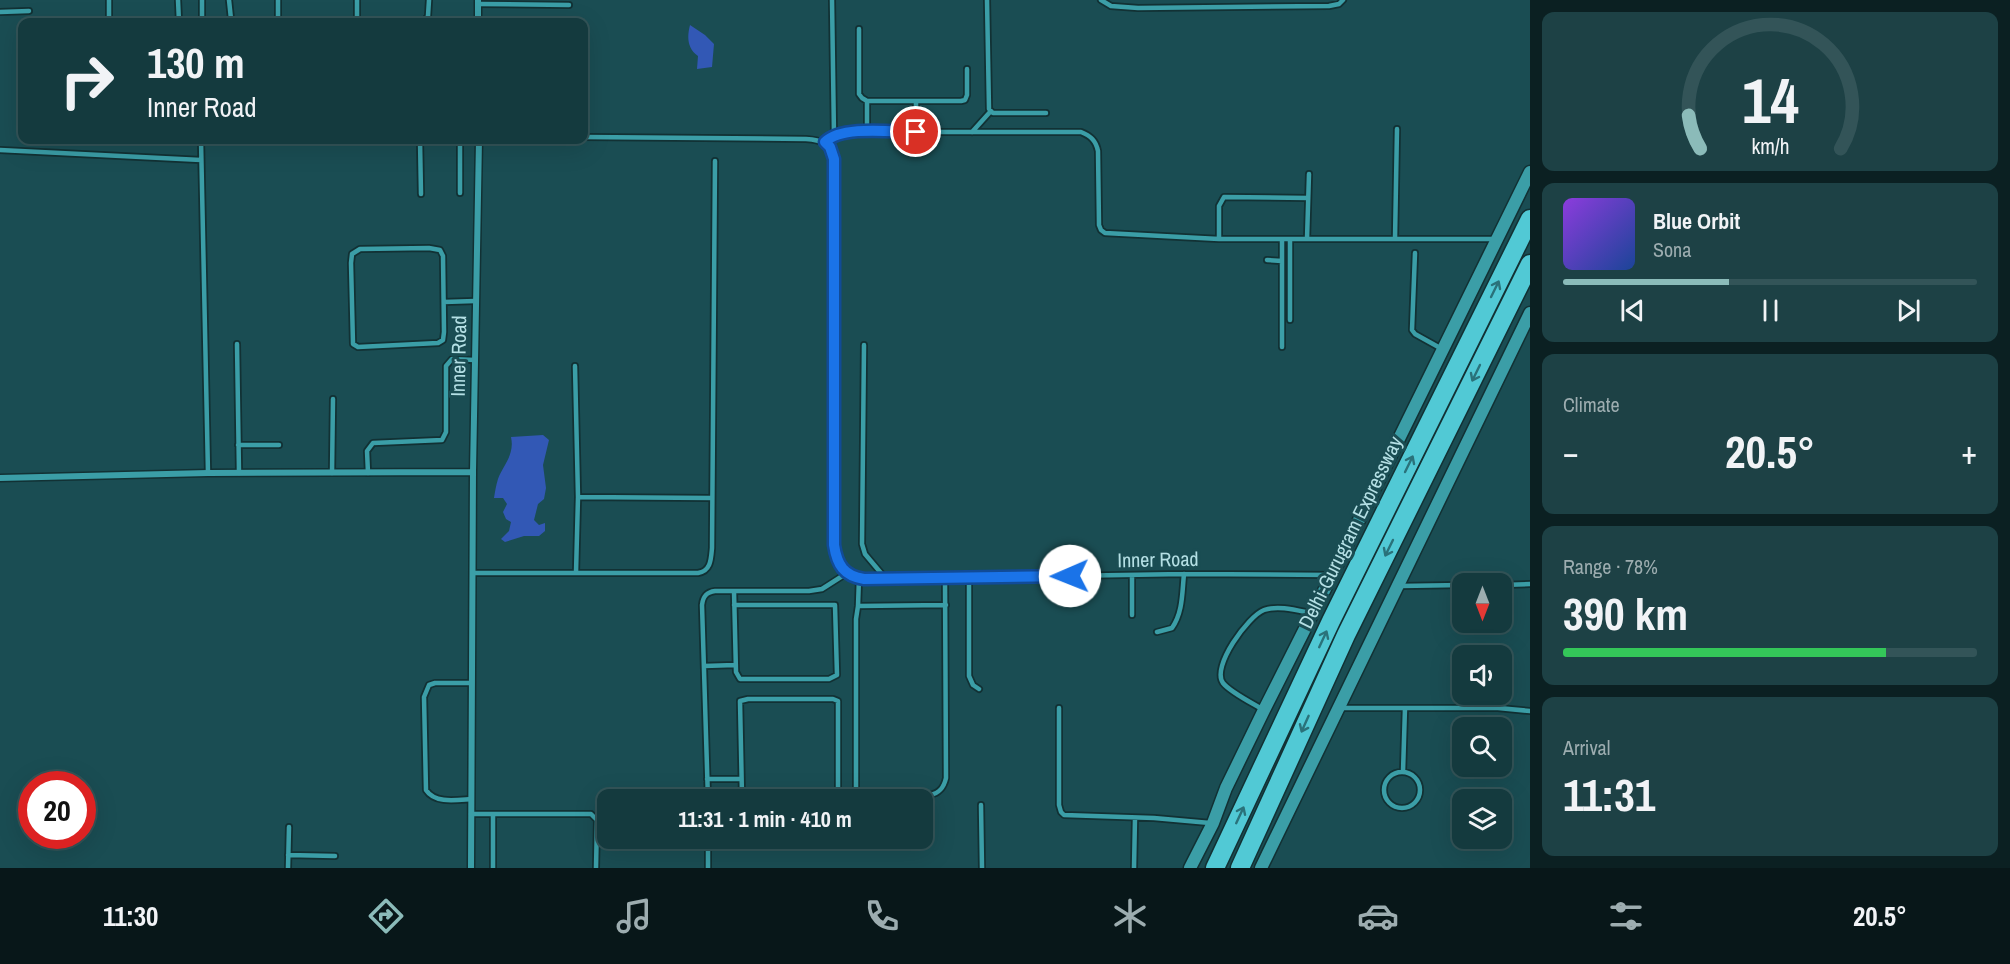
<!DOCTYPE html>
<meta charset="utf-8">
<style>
body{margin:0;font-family:"Archivo Narrow",sans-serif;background:#1d4145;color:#f1f3f6;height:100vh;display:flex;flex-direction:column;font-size:22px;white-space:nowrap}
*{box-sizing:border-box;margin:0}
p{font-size:20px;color:#9dadb0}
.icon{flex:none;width:33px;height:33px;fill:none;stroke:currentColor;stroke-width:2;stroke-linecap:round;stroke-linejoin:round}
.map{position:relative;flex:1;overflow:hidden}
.details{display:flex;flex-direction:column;gap:12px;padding:12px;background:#0b2022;width:480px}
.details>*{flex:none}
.banner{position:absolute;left:18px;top:18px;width:570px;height:126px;border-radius:12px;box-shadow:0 6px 24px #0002,0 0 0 2px #335458;background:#143a3e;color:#f1f3f6;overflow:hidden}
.needle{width:39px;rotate:180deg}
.buttons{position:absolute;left:1452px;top:573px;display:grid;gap:12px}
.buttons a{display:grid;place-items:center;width:60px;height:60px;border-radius:12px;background:#143a3e;box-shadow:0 6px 24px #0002,0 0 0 2px #335458;font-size:30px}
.speed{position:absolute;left:18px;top:771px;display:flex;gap:12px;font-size:30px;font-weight:700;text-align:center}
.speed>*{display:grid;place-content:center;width:78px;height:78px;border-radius:50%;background:#143a3e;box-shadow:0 6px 24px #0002,0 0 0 2px #335458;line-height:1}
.speed .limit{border:9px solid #d22;background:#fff;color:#111}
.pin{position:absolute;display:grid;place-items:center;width:51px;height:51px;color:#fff;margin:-26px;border:3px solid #fff;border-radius:50%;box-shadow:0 2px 6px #0007}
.me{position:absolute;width:66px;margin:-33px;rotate:269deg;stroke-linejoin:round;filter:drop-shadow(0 0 4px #0008)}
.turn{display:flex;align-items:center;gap:21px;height:126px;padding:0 30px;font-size:27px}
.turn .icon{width:78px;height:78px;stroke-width:2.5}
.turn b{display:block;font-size:42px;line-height:51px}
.big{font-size:45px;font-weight:700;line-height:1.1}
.details .card{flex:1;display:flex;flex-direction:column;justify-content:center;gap:9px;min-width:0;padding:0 21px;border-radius:12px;background:#1d4145}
.details .dial{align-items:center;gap:0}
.dial svg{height:156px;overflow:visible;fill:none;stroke:#335458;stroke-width:7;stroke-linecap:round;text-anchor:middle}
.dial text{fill:#f1f3f6;stroke:none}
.song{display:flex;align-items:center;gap:18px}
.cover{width:72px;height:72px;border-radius:9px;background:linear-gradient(135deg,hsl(270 70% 55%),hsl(220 70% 35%))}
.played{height:6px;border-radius:3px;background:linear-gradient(90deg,#8bbbb9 40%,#335458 40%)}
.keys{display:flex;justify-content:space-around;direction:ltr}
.heat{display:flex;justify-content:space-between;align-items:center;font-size:33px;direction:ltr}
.charge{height:9px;border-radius:4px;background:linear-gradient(90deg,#34c759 78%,#335458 0)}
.trip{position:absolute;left:597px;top:789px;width:336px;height:60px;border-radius:12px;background:#143a3e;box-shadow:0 6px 24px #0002,0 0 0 2px #335458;font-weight:700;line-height:60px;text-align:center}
.menu{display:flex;height:96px;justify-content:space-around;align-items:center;background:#081719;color:#9dadb0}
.menu .icon{width:42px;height:42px}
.menu .active{color:#8bbbb9}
.menu b{font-size:27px;color:#f1f3f6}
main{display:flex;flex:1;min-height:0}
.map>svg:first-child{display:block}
.water{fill:#3258b5}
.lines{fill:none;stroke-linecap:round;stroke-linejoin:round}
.service-casing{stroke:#123134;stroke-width:8}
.minor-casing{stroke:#123134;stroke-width:9}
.secondary-casing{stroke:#123134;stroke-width:15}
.motorway-casing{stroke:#123134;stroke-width:21}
.service{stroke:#3b9ea7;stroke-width:4.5}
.minor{stroke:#3b9ea7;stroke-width:6}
.secondary{stroke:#3b9ea7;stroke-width:12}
.motorway{stroke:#51c9d5;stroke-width:18}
.oneway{stroke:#2a727a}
.route-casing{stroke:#114b97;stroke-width:15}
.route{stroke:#1a73e8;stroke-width:10}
.labels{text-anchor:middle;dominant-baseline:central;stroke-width:6;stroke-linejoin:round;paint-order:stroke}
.street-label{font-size:20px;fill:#b5e0e5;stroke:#1a4d53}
</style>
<main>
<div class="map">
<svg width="1530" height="868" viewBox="0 0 1530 868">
<rect width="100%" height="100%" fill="#1a4d53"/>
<path class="water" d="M690 25 705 35 714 44 712 67 697 69 698 56C687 48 687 37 690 25Z
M543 435 549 440 543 465 546 488 544 499 538 504 534 520 539 525 545 523V531L539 536H524L505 542 501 539 509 531 511 522 506 519 503 512 507 504 503 498H494C495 492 496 485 498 479 503 465 515 455 511 437Z"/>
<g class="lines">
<g class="service-casing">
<path id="service" d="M109 0V22
M178 0 179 22
M229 0 231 19 235 21 425 20 428 16 429 0
M278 0V21
M357 0V20
M832 0 834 136
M987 0 989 109 993 113H1046
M1101 0 1111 6 1138 8 1329 6 1339 4 1343 0
M478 4 569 5
M0 12 29 11
M202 22V0
M859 29V94L862 98 867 101H961L965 100 967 95V69
M867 101V132
M916 102V132
M972 132 990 112
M584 137 806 139C822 140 829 143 834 159V545C837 565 844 576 865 579L1184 574 1330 575
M201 140 208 473
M420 140 421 194
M460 140V193
M825 142 834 136 853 132H1081C1091 136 1096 141 1098 151L1099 225 1101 230 1105 233 1219 239H1495
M0 150 201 160
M1219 239V206L1224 197 1308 198
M1307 239 1309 174
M1395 239 1397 129
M429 248 440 250 443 256 444 332 443 340 438 343 358 347 353 344 351 263 352 254 360 249Z
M1415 253 1412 330 1415 334 1442 349
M1267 260 1282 261
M444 302 475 301
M1290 320V239
M237 344 239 473
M864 345 862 544 865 554 886 579
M1282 347V239
M575 366 578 497 576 573
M238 445H279
M332 473 333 399
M368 473 367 451 373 443 442 440 446 432V366L452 359 475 360
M578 497 711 498
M473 573H698C711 571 711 559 712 548L715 161
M1132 575V615
M859 578 858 606 856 619V788L858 792 864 794 930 795C940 793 944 787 946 778L945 578
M969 578V676L973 685 979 689
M1502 585 1530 584
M1400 586 1462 585
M734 591 736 672 740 679H829L837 675 835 605H734
M858 606 946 605
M1157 632 1172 628C1183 612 1182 593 1184 574
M704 666 735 665
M1059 708V805L1061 812 1064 815 1154 818 1210 823
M1341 708H1498L1530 711
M1262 709C1252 703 1230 692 1223 683 1211 667 1248 616 1264 610 1278 605 1296 610 1310 613
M1384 790a18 18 0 1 1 36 0a18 18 0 1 1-36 0Z
M1403 772 1405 708
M707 779H741
M471 799C457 800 435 804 426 790L424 697 429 685 435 683H472
M708 800 702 605C703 596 707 592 715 591H809L822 589 847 573
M740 800 742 796 740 701 748 699H833L838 701V791L835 795 742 796
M981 805 982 868
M471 814H591L597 820 596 868
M493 814V868
M288 855 335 856
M288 868 289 827
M708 868V838
M1134 868 1135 818"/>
</g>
<g class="minor-casing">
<path id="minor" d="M478 22V0
M0 478 208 473 473 472
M471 868 473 472 479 140"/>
</g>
<g class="secondary-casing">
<path id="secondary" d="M1190 868 1213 823 1226 788 1264 710 1332 575 1530 172
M1261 868 1530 313"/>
</g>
<g class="motorway-casing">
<path id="motorway" d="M1215 868 1331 621 1530 219
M1240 868 1346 635 1530 264"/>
</g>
<use href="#service" class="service"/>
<use href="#minor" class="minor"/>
<use href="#secondary" class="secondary"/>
<use href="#motorway" class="motorway"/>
</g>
<defs><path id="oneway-shaft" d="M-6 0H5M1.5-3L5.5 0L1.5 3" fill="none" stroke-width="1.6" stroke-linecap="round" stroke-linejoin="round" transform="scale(1.5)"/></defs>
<g class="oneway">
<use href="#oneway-shaft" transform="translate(1495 289) rotate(-64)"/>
<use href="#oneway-shaft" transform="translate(1476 373) rotate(116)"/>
<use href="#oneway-shaft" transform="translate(1409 464) rotate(-64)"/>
<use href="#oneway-shaft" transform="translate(1389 548) rotate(116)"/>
<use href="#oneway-shaft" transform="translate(1323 639) rotate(-65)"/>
<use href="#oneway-shaft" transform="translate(1305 724) rotate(114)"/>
<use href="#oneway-shaft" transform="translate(1240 815) rotate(-65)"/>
</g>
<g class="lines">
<g class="route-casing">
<path id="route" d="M916 132C893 132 842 125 825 142L830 147 834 159V545C837 565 844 576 864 579L1070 576"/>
</g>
<use href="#route" class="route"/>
</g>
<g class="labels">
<g class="street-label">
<text transform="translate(458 356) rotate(-89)">Inner Road</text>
<text transform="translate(1350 532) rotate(-64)">Delhi-Gurugram Expressway</text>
<text transform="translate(1158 559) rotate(-1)">Inner Road</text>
</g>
</g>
</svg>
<div class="buttons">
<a><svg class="needle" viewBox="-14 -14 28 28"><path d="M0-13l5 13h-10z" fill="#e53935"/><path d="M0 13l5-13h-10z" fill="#9dadb0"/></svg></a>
<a><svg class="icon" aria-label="sound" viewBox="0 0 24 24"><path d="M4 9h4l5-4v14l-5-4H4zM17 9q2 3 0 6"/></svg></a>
<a><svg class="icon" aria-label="search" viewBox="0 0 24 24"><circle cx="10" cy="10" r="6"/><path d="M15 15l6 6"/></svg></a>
<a><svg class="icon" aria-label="layers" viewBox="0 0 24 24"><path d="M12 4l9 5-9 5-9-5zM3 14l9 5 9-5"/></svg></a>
</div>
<div class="speed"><div class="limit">20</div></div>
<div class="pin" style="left:916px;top:132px;background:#d93025"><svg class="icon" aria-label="arrive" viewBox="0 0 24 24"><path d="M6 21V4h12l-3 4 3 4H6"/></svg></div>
<svg class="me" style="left:1070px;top:576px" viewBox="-20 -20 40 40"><circle r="19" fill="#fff"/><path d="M0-13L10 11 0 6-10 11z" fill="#1a73e8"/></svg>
<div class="trip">11:31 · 1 min · 410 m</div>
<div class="banner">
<div class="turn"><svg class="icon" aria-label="right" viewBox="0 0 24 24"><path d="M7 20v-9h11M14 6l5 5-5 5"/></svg><div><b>130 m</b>Inner Road</div></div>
</div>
</div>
<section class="details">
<div class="card dial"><svg viewBox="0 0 100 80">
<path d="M14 69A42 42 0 1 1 86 69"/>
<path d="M14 69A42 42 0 0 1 8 52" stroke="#8bbbb9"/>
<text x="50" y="56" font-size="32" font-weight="700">14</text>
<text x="50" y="72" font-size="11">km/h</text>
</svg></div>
<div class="card">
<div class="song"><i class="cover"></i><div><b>Blue Orbit</b><p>Sona</p></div></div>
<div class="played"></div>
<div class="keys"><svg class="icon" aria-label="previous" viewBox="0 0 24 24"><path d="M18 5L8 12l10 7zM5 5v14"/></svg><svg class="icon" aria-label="pause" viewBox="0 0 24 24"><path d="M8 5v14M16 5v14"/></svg><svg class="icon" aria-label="next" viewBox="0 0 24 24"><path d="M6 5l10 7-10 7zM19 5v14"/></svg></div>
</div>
<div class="card"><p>Climate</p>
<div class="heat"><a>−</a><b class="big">20.5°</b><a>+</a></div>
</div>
<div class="card"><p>Range · 78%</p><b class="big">390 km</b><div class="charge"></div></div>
<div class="card"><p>Arrival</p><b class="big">11:31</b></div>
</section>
</main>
<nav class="menu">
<b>11:30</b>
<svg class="icon active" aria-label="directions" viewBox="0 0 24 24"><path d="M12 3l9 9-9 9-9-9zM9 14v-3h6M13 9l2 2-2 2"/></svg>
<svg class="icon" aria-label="music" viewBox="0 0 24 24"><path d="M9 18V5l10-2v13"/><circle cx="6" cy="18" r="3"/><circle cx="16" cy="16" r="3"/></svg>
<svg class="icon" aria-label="phone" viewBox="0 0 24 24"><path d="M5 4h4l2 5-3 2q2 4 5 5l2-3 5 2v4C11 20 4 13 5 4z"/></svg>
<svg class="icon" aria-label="climate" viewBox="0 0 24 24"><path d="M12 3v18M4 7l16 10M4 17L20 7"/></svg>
<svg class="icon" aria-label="car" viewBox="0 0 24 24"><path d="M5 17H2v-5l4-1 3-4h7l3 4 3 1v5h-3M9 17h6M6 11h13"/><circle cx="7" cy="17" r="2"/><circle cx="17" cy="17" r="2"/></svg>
<svg class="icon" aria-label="filters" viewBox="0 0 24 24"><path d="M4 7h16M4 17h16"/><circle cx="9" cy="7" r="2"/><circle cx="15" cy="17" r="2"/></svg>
<b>20.5°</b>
</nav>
